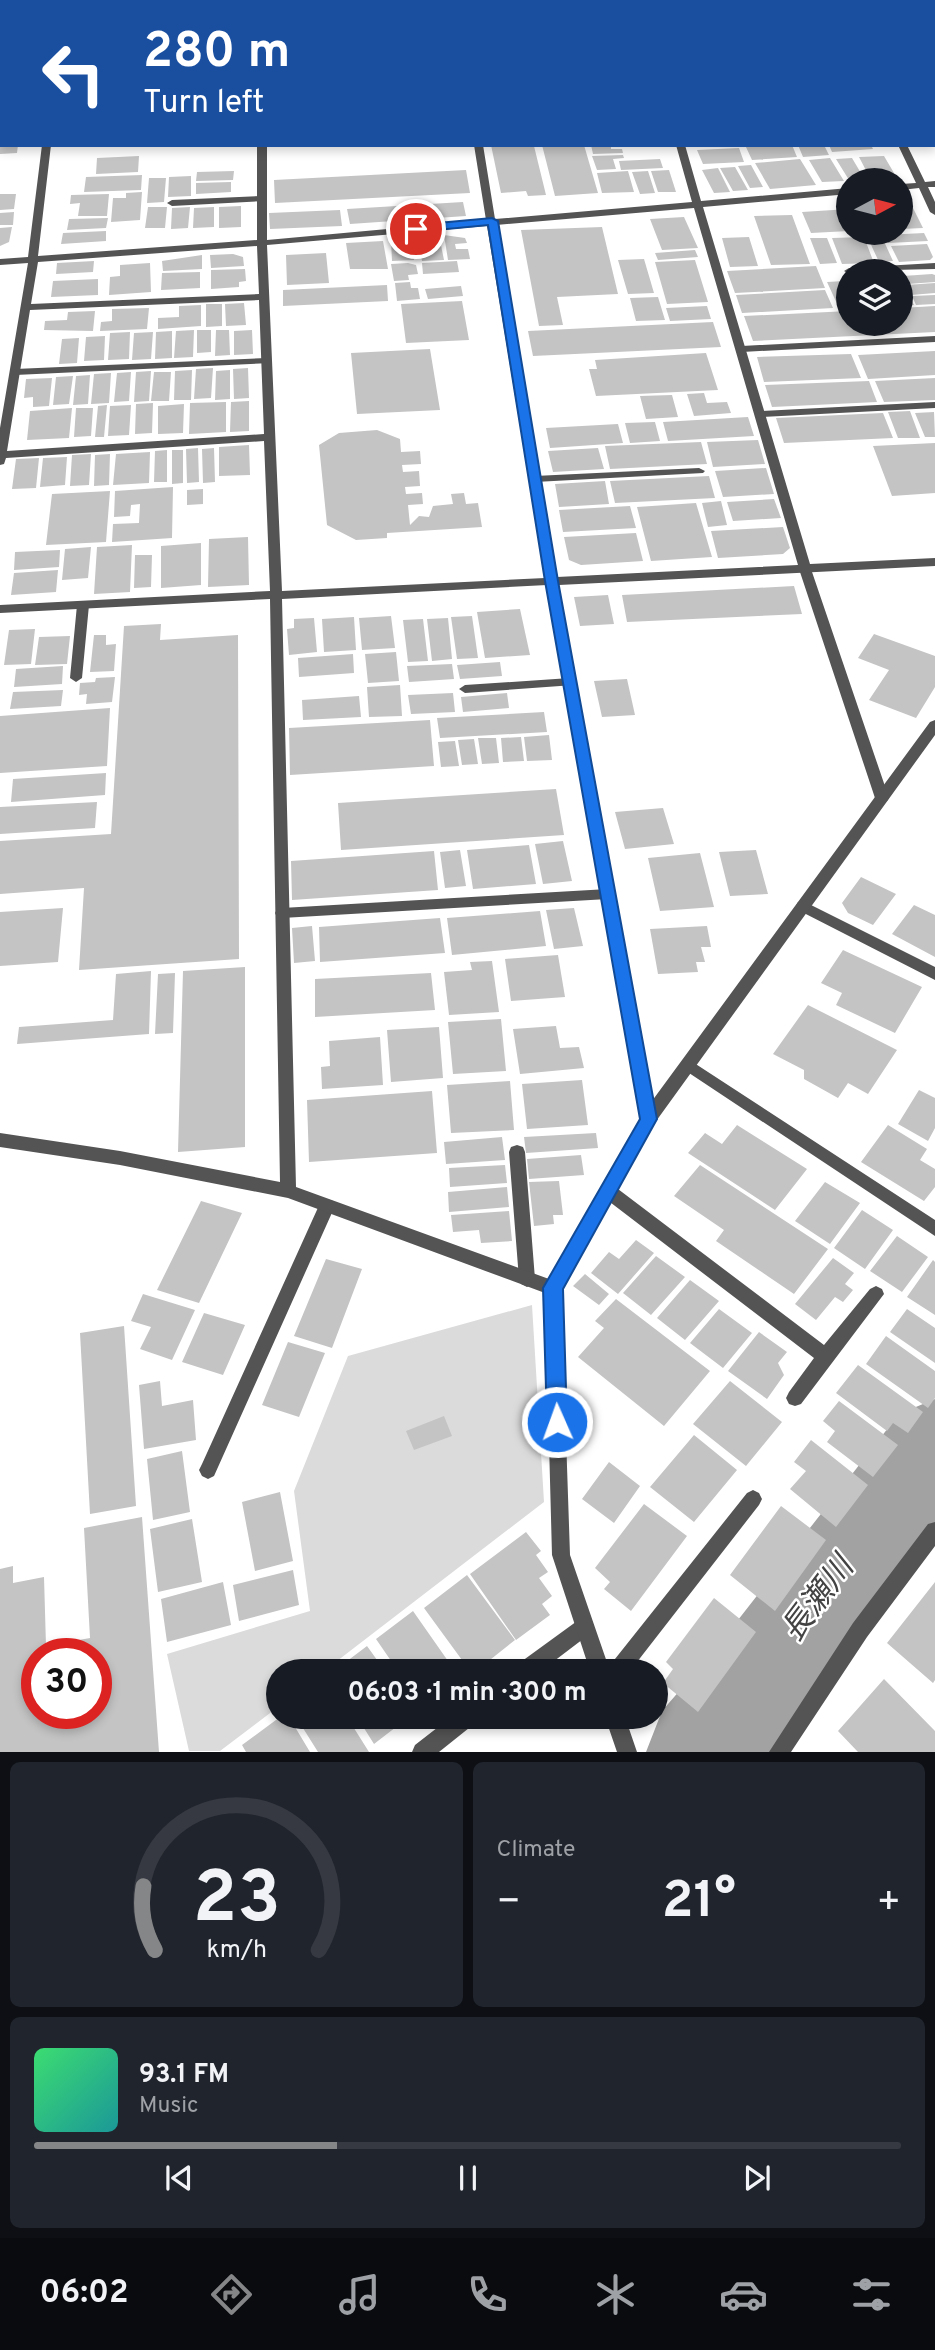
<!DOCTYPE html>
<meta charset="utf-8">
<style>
body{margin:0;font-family:Overpass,"Noto Sans JP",sans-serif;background:#20242c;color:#f1f3f6;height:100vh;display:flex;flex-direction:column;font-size:26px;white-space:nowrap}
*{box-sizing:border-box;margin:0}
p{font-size:23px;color:#9ea1a6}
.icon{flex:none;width:38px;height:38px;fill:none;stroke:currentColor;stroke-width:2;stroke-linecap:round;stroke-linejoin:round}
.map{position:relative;height:1752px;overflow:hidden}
.side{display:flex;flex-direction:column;gap:10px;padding:10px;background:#0d0f14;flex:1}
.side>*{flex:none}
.top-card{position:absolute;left:0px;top:0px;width:936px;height:147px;box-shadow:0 4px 10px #0003;background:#1a4fa0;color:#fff;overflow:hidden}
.needle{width:46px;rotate:83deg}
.tools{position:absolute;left:836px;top:168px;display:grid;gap:14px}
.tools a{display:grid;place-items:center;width:77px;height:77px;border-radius:50%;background:#171b24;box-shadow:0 4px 10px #0003;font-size:35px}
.speed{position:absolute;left:21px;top:1638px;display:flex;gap:14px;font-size:35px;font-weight:700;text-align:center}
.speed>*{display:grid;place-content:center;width:91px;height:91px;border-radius:50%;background:#171b24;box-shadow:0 4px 10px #0003;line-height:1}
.speed .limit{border:10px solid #d22;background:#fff;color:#111}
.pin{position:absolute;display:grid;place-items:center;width:60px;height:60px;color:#fff;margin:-30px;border:4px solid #fff;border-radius:50%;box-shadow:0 2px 7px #0007}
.me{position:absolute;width:77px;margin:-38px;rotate:358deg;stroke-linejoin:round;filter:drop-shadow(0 0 5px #0008)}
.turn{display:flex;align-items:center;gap:24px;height:147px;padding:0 28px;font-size:32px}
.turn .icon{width:91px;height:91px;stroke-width:2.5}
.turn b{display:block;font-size:49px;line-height:60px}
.big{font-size:52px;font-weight:700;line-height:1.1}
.side .tile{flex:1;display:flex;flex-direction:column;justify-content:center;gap:10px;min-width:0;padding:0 24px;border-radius:10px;background:#20242c}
.side .dial{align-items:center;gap:0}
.dial svg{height:182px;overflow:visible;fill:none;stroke:#363941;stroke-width:7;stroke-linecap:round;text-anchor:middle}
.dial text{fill:#f1f3f6;stroke:none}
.song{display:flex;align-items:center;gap:21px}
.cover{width:84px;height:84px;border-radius:10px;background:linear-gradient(135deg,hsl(140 70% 55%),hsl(180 70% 35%))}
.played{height:7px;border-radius:4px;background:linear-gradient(90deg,#858687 35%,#363941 35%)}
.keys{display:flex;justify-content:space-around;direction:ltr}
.heat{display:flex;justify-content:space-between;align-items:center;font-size:38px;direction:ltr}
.side .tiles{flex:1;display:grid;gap:10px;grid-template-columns:1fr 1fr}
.tile:last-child{grid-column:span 2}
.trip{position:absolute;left:266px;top:1659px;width:402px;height:70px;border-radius:35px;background:#171b24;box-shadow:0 4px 10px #0003;font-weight:700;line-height:70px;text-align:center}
.menu{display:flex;height:112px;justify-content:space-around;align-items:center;background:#090b0e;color:#9ea1a6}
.menu .icon{width:49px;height:49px}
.menu .selected{color:#858687}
.menu b{font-size:32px;color:#f1f3f6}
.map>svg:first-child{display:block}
.green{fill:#dbdbdb}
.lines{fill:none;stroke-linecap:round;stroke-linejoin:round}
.river{fill:#a2a2a2;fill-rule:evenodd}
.building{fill:#c4c4c4;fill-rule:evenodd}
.service{fill:#545454;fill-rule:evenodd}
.minor{fill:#545454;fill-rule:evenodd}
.route{fill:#1a73e8;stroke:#114b97;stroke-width:2}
.labels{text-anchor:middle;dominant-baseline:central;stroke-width:5;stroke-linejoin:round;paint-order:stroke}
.near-water-label{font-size:32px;font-style:italic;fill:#434343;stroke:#fff}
</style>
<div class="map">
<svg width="935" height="1752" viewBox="0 0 935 1752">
<rect width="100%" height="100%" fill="#fff"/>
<path class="green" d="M532 1305 544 1502 324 1671H278V1707L220 1751H189L167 1654 310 1611 294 1491 348 1356Z"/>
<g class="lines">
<path class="river" d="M935 1399V1535L777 1752H646L662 1711 713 1652 899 1414Z"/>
</g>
<path class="building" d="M0 145H18L17 153 0 154Z
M491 145 534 146 546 195 528 196 526 191 501 193Z
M542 145H584L598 193 555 196Z
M591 145H611V149H622L623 153 593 154Z
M792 145 797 157 752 160 746 147Z
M798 145H824L829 155 803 157Z
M829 145H871L873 149 832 152Z
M739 148 744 162 703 164 697 150Z
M623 155 624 158 613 159 616 169 597 170 592 156Z
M139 156 138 172 96 174 97 158Z
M884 156 894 173 892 179 871 180 859 157Z
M830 158 844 181 822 182 809 160Z
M852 158 865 180H849L836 159Z
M660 159 663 168 621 170 619 161Z
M800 159 816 185 770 189 755 163Z
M751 165 763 187 750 188 738 166Z
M735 167 748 190 733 191 720 168Z
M718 168 730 192 714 193 702 170Z
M466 170 470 193 275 203 274 180Z
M669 170 676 192H658L651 171Z
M234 171 233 180 196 181 197 172Z
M628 171 634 192 602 193 597 173Z
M648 171 655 193 640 194 632 172Z
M142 175 141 190 84 192 86 177Z
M191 176V196L168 197 169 177Z
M149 178H166L164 202 147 203Z
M231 182V192L196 194V183Z
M142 192 140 220 111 222 113 198H126V193Z
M0 194H16L14 209 0 210Z
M109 194 107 216H78L80 203 70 204 71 195Z
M463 202 466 216 350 224 347 209Z
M241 206V227L219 228V207Z
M912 206 923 228 901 229V207Z
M148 207H167L165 228H145Z
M190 207 188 228 171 229 172 208Z
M214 207V227L193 228 194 208Z
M849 209V231L811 233 802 212Z
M340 210 342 226 270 229 269 213Z
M14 212 13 225H0V213Z
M792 215 810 264 771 265 754 216Z
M684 217 698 248 662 250 650 219Z
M108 218 106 228 67 230 69 219Z
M12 227 9 242 0 246V228Z
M602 227 618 294 557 297 563 325 539 326 521 230Z
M106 231V241L61 244 63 233Z
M924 233 928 241 888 243 884 235Z
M444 235 465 238 467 243 455 244 456 249H468L470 259 448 260Z
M881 235 893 261 879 262 867 236Z
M749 237 758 266 730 267 722 238Z
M864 237 874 263 842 264 832 238Z
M810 238H827L837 263 820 264Z
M412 240 414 260 392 261 391 241Z
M440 240 444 260 422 261 418 241Z
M383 241 388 269H350L346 243Z
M927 244 933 257 930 260 899 262 891 246Z
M695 250 698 257 658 260 655 253Z
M326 253 329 283 287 285 286 255Z
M233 254 243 257 244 266 211 268 210 255Z
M202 255V269L163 271 162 261Z
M644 259 654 293 628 294 618 260Z
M695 260 708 302 667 304 655 262Z
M94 261 93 272 56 274 57 263Z
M457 261 459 272 423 274 422 263Z
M150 263 151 292 109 295 110 277 120 276V265Z
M408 263 416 265 418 274 408 275 409 280 394 281 391 264Z
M816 266 825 288 735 293 727 271Z
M245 269 246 281 239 282V287L211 289V270Z
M200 272V288L161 290 162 273Z
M932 274 935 275V282L907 284 903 276Z
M98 279V295L51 297 53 281Z
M844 281 849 291V308H839L827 282Z
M901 281 914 305 901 306Z
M410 282 411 288H418L420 299 397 301 395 283Z
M935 283V293L911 295 906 285Z
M387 285 388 301 283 306V290Z
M461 286 463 296 428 299 425 289Z
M825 290 833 308 742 313 736 295Z
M935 295V304L916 305 912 296Z
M658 297 665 320 636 321 630 298Z
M462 301 469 340 406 343 401 304Z
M244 303 246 325 226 326 225 304Z
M206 304H222V326L206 327Z
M201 305V326L158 329V318L179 317V306Z
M707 306 711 319 670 321 666 308Z
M935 306V332L753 341 744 316 849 311V324H901V308Z
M149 308 147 329 100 331 101 322 112 321V309Z
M95 311 93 331 44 330 45 321 67 320 68 312Z
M713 322 721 347 533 356 528 331Z
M194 330 193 357 174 358 176 331Z
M197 330H211V352L197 353Z
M216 330H229L230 355 215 356Z
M252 330 253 354 234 355V331Z
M172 331V358L155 359 156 332Z
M130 332 129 359 108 360 110 333Z
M153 332 151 359 132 360 134 333Z
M105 336 104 360 84 361 86 337Z
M79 338 77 363 59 364 62 339Z
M430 349 440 410 357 414 351 353Z
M935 351V375L868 379 858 355Z
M706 353 718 390 596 396 589 369H597L595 360Z
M851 354 861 378 764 382 757 357Z
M213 368 211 398 194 399 196 369Z
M248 368 249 398 234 399 233 369Z
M192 370 191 400H174L175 371Z
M230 370V399L215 400 216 371Z
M151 371 149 401 134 402 136 372Z
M131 372 129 401 114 402 117 373Z
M154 372H171L169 401H151Z
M111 373 109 403 91 404 94 374Z
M90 375 88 404 73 405 76 376Z
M73 376 69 404 53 405 56 377Z
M52 378 49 406 33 407V397L24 398 26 379Z
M935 378V400L884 402 875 381Z
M869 381 877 402 772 407 765 385Z
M704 393 707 403 727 402 731 413 694 416 687 394Z
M672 395 678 417 646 419 640 396Z
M249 401V431L230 432 231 402Z
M226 402V432L189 434 190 403Z
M153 403 152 433 135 434 136 404Z
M184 404 183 433 158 434V406Z
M107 405 104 437H95L98 406Z
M131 405 129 435 108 436 110 406Z
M72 408 69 438 27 440 30 411Z
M76 408H93L91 436 74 437Z
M910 411 920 438H898L888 412Z
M934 412 935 437H925L915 413Z
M883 413 893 438 784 443 776 418Z
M748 417 754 436 668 441 663 422Z
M655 422 660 441 630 443 625 423Z
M618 424 623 443 550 448 546 428Z
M377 430 400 439 401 452 420 451 421 464 402 465 403 472 419 471 420 486 405 487 406 494 422 493 423 504 408 505 410 525 419 516 429 517 433 506 453 504 451 494 464 493 466 504 478 503 482 527 387 533V538L356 540 327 525 319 445 339 433Z
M758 440 765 464 713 467 707 442Z
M701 442 707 464 610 469 605 446Z
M935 443V493L892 496 873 446Z
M249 445 250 475 219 476V447Z
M198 448 199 482 187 483 186 449Z
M214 448 215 482 203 483 202 449Z
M598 448 604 469 553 472 548 451Z
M167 450V482H154L155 451Z
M172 450H183V483L172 484Z
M150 452 149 483 113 485 116 454Z
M91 454 89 485 70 486 72 455Z
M110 454 109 485 94 486 95 455Z
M67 457 65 485 40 487 43 458Z
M39 458 36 488 12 489 16 459Z
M766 468 774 494 723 497 715 471Z
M709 476 715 498 615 503 610 481Z
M605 481 609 504 559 507 555 484Z
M173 487 172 538 112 542 113 524 139 523 140 504 131 505 130 516 114 517 115 491Z
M203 489V504L187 505V490Z
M110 491 106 542 46 545 52 494Z
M774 499 781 518 733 521 727 502Z
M721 501 727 525 708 527 702 503Z
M696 503 712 557 651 561 637 507Z
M630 506 636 528 563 532 559 510Z
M783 527 790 548 783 554 718 558 711 531Z
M636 533 643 561 581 565 569 560 564 537Z
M248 537 249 585 208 587 209 539Z
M201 543V585L161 588V546Z
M132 545 130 592 94 594 97 547Z
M91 547 88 578 62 580 65 549Z
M60 550 59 567 14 570 15 552Z
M135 555H152L151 587 134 588Z
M58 570 56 592 11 595 14 573Z
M794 586 802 614 627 622 622 595Z
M608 595 614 624 580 626 574 597Z
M520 609 530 655 485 658 477 612Z
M391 616 395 648 362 650 359 618Z
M472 616 478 658 457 659 451 617Z
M354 617 356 650 324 652 322 619Z
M314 618 317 652 289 655 287 629 294 628V619Z
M448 618 452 659 432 661 427 619Z
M423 619 428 661 408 662 403 620Z
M161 624 160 640 238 635 239 959 79 970 84 888 0 894V841L111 834 124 626Z
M35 629 31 664 4 665 9 630Z
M874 634 935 656V687L916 718 869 700 889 670 858 658Z
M94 635H106V645L116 644 114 671 90 672Z
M70 636 67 664 35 665 39 637Z
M396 652 399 681 368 683 365 654Z
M353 654 354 673 299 677 298 658Z
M500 662 502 676 460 679 457 665Z
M452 664 454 679 409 682 407 666Z
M63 666 62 684 14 687 16 669Z
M115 677 112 702 86 704 87 694 79 695 80 683 95 682 96 678Z
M627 679 635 715 602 717 594 681Z
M400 685 402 716 369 717 367 687Z
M63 690 61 706 10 709 13 692Z
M453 693 455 712 411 714 408 695Z
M507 693 509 708 463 712 461 697Z
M359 696 361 717 303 720 302 700Z
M110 708 107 766 0 773V716Z
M544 712 547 732 440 738 437 718Z
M430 720 434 766 290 775 289 728Z
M549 735 552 760 527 761 524 737Z
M521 737 524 761 503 762 501 738Z
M478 738H496L499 763 482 764Z
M474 739 478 764 462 765 458 740Z
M455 741 459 766 441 767 438 742Z
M106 773 105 795 11 802 13 779Z
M556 789 564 835 341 850 338 803Z
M97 802 95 828 0 834V807Z
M663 808 674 844 625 849 615 812Z
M563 841 572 881 543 884 535 844Z
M529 845 536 884 473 889 467 850Z
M460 850 466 886 445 888 440 852Z
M756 850 768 894 730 896 719 852Z
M434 851 438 890 292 900 291 861Z
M700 853 714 907 660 911 648 858Z
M861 877 896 894 873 925 848 913 842 903Z
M914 905 935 915V957L892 934Z
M63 908 58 962 0 966V912Z
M574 908 583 946 554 949 546 910Z
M540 911 546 946 452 955 447 918Z
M440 918 445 953 320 962 319 927Z
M312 926 315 961 294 963 292 928Z
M707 926 711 947H701L705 962H696L698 972 658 974 650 929Z
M843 950 922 987 895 1033 836 1005 842 993 821 983Z
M558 955 565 997 511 1001 505 959Z
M492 961 499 1012 449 1015 444 972 472 970 470 962Z
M245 967V1147L178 1152 183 971Z
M151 971 149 1034 17 1044 19 1027 113 1020 116 974Z
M175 973 173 1033 155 1034 158 974Z
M431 973 435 1010 315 1017V979Z
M808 1005 897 1050 868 1094 848 1083 838 1098 804 1079V1070L773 1054Z
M501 1019 506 1071 453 1074 448 1022Z
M556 1026 560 1048 579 1047 584 1068 520 1074 513 1029Z
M439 1027 443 1078 391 1082 387 1030Z
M380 1037 383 1085 322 1089 321 1067 330 1066 329 1041Z
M582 1080 588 1125 527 1129 522 1084Z
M510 1081 514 1130 451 1133 447 1085Z
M919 1090 935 1098V1128L928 1141 898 1124Z
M432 1091 437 1153 309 1162 307 1100Z
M737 1125 807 1169 775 1210 688 1153 705 1133 722 1144Z
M888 1125 927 1149 920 1160 935 1169V1187L924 1201 861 1162Z
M596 1133 598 1148 526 1153 524 1137Z
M502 1137 505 1160 446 1164 444 1142Z
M581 1155 584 1175 529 1179 527 1159Z
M505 1165 507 1183 450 1187 449 1168Z
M700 1165 828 1249 794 1294 716 1241 724 1230 674 1196Z
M559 1181 563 1215H553L554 1224 534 1226 529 1182Z
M825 1182 860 1203 830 1244 795 1221Z
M507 1187 509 1207 449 1212 448 1192Z
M201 1201 242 1213 199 1303 157 1290Z
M862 1210 893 1230 865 1269 834 1248Z
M509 1211 512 1241 481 1243 479 1230 453 1232 451 1215Z
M897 1236 928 1257 902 1292 870 1271Z
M636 1240 654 1253 618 1294 591 1273 609 1252 619 1259Z
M656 1256 685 1277 651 1315 623 1293Z
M833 1258 854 1273 845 1284 853 1290 843 1302 835 1297 816 1320 795 1304Z
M326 1259 362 1269 332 1348 294 1336Z
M933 1260 935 1262V1315L907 1297Z
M585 1274 609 1294 599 1305 573 1286Z
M690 1280 719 1301 685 1340 657 1318Z
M143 1294 195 1310 172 1360 140 1349 151 1327 131 1321Z
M616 1299 710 1371 664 1426 578 1357 604 1328 595 1321Z
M719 1309 752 1333 723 1368 690 1343Z
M907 1309 935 1328V1363L890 1332Z
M204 1313 245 1325 223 1375 182 1362Z
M124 1326 136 1506 90 1514 80 1333Z
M759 1332 787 1352 778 1363 784 1375 767 1399 728 1371Z
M886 1336 935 1371V1398L928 1408 866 1364Z
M288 1342 325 1353 299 1417 262 1405Z
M858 1365 923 1412 908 1433 893 1423 887 1431 836 1393Z
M160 1381 162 1406 193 1400 196 1440 144 1449 139 1385Z
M730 1381 782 1422 746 1466 693 1424Z
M839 1401 898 1445 873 1477 827 1442 835 1431 823 1421Z
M444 1416 452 1436 414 1450 406 1431Z
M694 1435 737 1470 694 1522 650 1487Z
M811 1440 868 1485 836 1527 790 1489 806 1471 794 1462Z
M182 1451 190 1512 153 1520 147 1459Z
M609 1462 640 1486 614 1523 582 1499Z
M280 1492 293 1561 255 1571 242 1502Z
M644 1504 687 1536 631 1611 604 1589 610 1582 595 1568Z
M781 1506 826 1540 775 1611 730 1575Z
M142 1517 159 1752H0V1569L13 1566V1583L44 1577 46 1646 90 1638 84 1528ZM37 1654H96V1713H37Z
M192 1519 202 1582 158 1592 150 1529Z
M526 1532 541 1551 536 1555 548 1572 539 1578 552 1596 542 1604 550 1615 516 1640 470 1574Z
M293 1570 299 1605 239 1621 233 1585Z
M467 1575 515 1640 476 1671H470L424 1608Z
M223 1582 231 1625 167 1642 161 1599Z
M935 1582V1680L933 1683 887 1643Z
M714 1598 756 1632 698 1712 663 1683 673 1669 666 1662Z
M413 1611 455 1671H398L376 1639Z
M367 1646 385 1671H334Z
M884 1679 935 1731V1752H858L838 1731Z
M280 1717H289L310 1752H246L242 1745Z
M296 1717H347L369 1752H318Z
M357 1717H409L374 1744Z"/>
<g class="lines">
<path class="service" d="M934 17H935V21H934Z
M0 32H2V36H0Z
M934 119H935V125H934Z
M2 121V127L0 128V122Z
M262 196 265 197V201L172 206 167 203 172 200Z
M935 263V269L849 271V274L844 271 849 268Z
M935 336V342L742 352 737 349 742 346Z
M267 358 272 361 271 363 15 375 10 372 15 369Z
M935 402V408L760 417 755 414 760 411Z
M699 468 705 471 703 473 535 482 529 479 535 476Z
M805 565 811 569 889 798 887 801 882 803 875 798 799 569Z
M83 601 89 605 82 678 76 682 70 678 77 605Z
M570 678 574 679 576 682 574 685 465 693 459 689 465 685Z
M608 889 613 890 615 894 613 898 608 899 282 918 277 917 275 913 277 909 282 908Z
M803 901 935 967V980L798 910 796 906 798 902Z
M688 1059 935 1220V1236L683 1069 680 1065 683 1061Z
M517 1145 523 1147 525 1152 535 1279 533 1284 527 1287 521 1284 519 1279 509 1152 511 1147Z
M608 1184 614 1186 824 1345 870 1289 876 1286 882 1289 884 1294 801 1404 795 1406 789 1404 786 1398 789 1392 814 1358 602 1196 600 1191 602 1186Z
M327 1199 333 1201 335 1206 214 1476 208 1479 202 1476 199 1470 202 1464 321 1201Z
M753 1490 759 1493 762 1499 759 1505 630 1671H608L611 1664 747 1493Z
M584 1616 591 1619 594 1626 591 1633 541 1671H515L518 1664Z
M451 1717H477L474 1724 439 1752H412L415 1745Z"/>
<path class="minor" d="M60 0H68V2H60Z
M257 0H265V2H257Z
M446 0H454V2H446Z
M631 0H639V2H631Z
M695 0H703V2H695Z
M826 0H834L835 2H827Z
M42 145H51L38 256 257 240V145H267V240L486 220 474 145H483L495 219 692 202 676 145H685L701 201 849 188V194L703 207 810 564 935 558V566L559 585 652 1101 930 722 935 720V735L654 1124 561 1289 570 1555 610 1671H590L552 1555 545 1293 288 1198 120 1165 0 1147V1133L120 1151 280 1182 270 599 0 613V605L270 591 264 441 6 458 4 464 0 465V428L28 263 0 265V259L28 257ZM694 208 798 565 557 577 496 225ZM487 226 545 578 282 591 267 245ZM257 246 259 294 31 304 38 262ZM259 300 264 434 7 451 30 310ZM547 585 640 1119 549 1279 296 1187 282 599Z
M898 145H907L925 182 935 181V187H928L935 202V215L930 212 919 188 901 190V184L916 183Z
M935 1522V1546L867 1637 791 1752H769L853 1623 928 1524Z
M605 1717H625L637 1752H617Z"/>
</g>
<path class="route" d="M492 218 498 221 558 581 657 1119 563 1289 567 1422 564 1428 557 1431 550 1428 547 1422 543 1288 640 1119 545 581 488 225 416 232 410 229 416 225Z"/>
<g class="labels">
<g class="near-water-label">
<text transform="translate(819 1600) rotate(-53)">長瀬川</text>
</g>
</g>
</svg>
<div class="tools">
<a><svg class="needle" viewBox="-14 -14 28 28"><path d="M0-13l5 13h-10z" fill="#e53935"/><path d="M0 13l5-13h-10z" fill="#9ea1a6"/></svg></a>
<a><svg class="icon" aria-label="layers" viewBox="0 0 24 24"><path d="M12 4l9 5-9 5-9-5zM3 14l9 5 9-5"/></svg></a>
</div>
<div class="speed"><div class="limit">30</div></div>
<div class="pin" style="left:416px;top:229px;background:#d93025"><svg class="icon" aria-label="arrive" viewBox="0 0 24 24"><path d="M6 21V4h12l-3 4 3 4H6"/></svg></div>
<svg class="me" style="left:557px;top:1422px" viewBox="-20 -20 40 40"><circle r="17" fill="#1a73e8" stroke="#fff" stroke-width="3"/><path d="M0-11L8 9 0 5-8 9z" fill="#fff"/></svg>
<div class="trip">06:03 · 1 min · 300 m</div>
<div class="top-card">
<div class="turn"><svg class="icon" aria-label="left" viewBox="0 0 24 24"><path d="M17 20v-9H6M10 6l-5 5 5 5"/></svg><div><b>280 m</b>Turn left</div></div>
</div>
</div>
<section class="side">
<div class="tiles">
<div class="tile dial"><svg viewBox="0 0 100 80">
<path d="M14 69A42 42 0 1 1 86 69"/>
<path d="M14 69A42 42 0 0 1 9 41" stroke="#858687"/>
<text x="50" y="56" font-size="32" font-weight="700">23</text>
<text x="50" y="72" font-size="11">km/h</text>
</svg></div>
<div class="tile"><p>Climate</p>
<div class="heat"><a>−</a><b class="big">21°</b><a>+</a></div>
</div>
<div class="tile">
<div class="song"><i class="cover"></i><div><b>93.1 FM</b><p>Music</p></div></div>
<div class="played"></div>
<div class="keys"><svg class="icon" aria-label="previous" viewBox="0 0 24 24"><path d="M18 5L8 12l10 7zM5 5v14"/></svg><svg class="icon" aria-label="pause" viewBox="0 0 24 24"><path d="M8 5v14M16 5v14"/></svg><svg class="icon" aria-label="next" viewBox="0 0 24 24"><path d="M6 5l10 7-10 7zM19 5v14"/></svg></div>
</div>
</div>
</section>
<nav class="menu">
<b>06:02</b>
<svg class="icon selected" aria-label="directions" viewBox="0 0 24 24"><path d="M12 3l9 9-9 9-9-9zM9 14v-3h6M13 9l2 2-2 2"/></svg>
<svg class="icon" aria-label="music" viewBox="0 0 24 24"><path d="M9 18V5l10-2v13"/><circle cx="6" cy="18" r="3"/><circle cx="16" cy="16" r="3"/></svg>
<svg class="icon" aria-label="phone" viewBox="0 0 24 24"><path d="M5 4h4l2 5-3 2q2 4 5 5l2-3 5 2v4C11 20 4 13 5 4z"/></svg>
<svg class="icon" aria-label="climate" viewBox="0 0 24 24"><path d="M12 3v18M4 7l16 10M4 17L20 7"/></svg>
<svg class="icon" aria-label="car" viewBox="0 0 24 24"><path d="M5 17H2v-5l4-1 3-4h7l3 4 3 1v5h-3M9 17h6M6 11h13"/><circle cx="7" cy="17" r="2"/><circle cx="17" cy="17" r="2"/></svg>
<svg class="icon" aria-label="filters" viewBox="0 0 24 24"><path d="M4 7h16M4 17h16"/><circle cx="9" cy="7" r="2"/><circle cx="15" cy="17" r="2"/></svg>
</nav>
